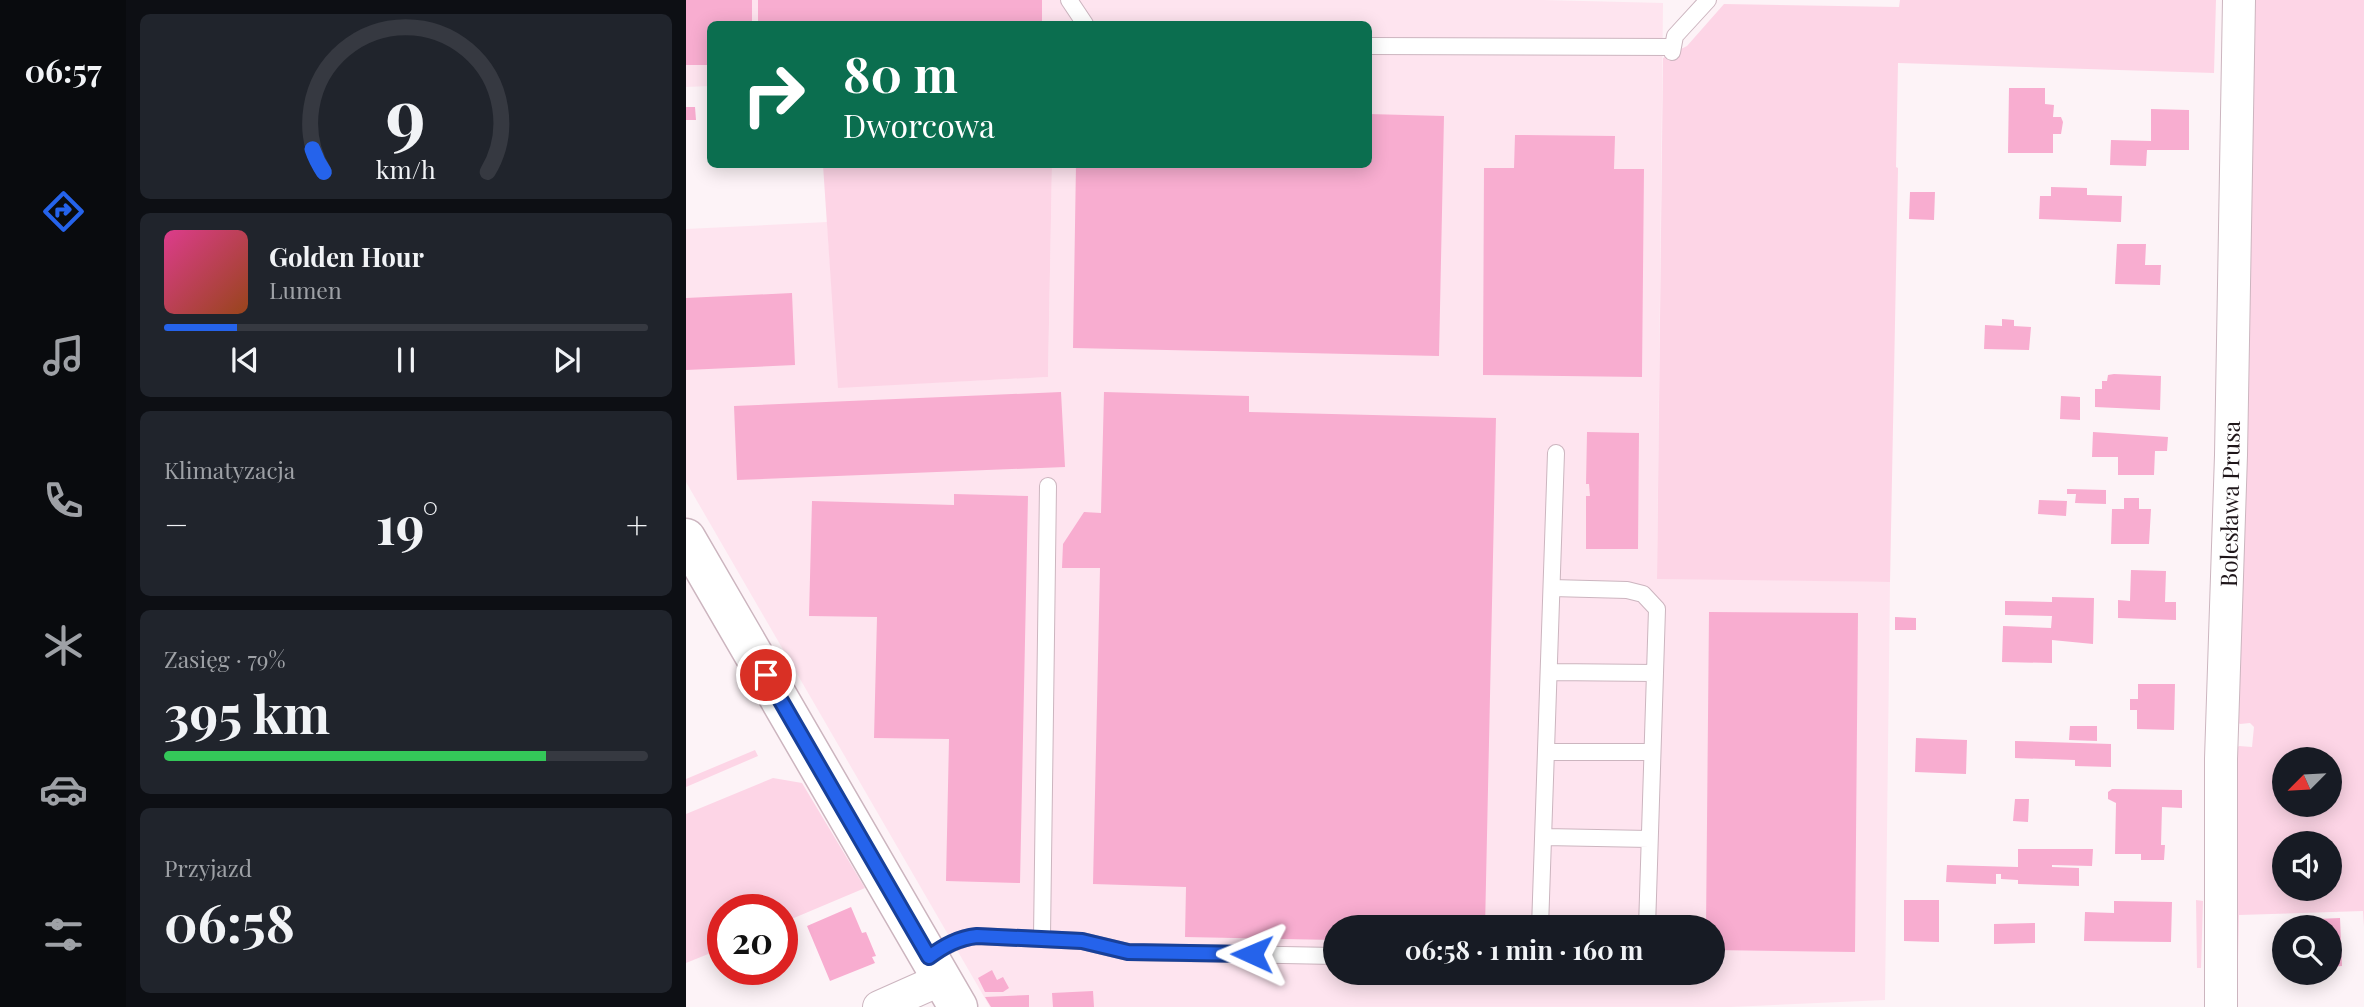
<!DOCTYPE html>
<html lang="pl">
<meta charset="utf-8">
<style>
body{margin:0;font-family:"Playfair Display",serif;background:#20242c;color:#f1f3f6;height:100vh;display:flex;flex-direction:column;font-size:26px;white-space:nowrap}
*{box-sizing:border-box;margin:0}
p{font-size:23px;color:#9ea1a6}
.icon{flex:none;width:38px;height:38px;fill:none;stroke:currentColor;stroke-width:2;stroke-linecap:round;stroke-linejoin:round}
.map{position:relative;flex:1;overflow:hidden}
.drawer{display:flex;flex-direction:column;gap:14px;padding:14px;background:#0d0f14;width:560px}
.drawer>*{flex:none}
.banner{position:absolute;left:21px;top:21px;width:665px;height:147px;border-radius:10px;box-shadow:0 4px 18px #0003;background:#0b6e4f;color:#fff;overflow:hidden}
.needle{width:46px;rotate:246deg}
.buttons{position:absolute;left:1586px;top:747px;display:grid;gap:14px}
.buttons a{display:grid;place-items:center;width:70px;height:70px;border-radius:50%;background:#171b24;box-shadow:0 4px 18px #0003;font-size:35px}
.speed{position:absolute;left:21px;top:894px;display:flex;gap:14px;font-size:35px;font-weight:700;text-align:center}
.speed>*{display:grid;place-content:center;width:91px;height:91px;border-radius:50%;background:#171b24;box-shadow:0 4px 18px #0003;line-height:1}
.speed .limit{border:10px solid #d22;background:#fff;color:#111}
.pin{position:absolute;display:grid;place-items:center;width:60px;height:60px;color:#fff;margin:-30px;border:4px solid #fff;border-radius:50%;box-shadow:0 2px 7px #0007}
.me{position:absolute;width:77px;margin:-38px;rotate:271deg;stroke-linejoin:round;filter:drop-shadow(0 0 5px #0008)}
.turn{display:flex;align-items:center;gap:24px;height:147px;padding:0 21px;font-size:32px}
.turn .icon{width:91px;height:91px;stroke-width:2.5}
.turn b{display:block;font-size:49px;line-height:60px}
.big{font-size:52px;font-weight:700;line-height:1.1}
.drawer .card{flex:1;display:flex;flex-direction:column;justify-content:center;gap:10px;min-width:0;padding:0 24px;border-radius:10px;background:#20242c}
.drawer .dial{align-items:center;gap:0}
.dial svg{height:182px;overflow:visible;fill:none;stroke:#363941;stroke-width:7;stroke-linecap:round;text-anchor:middle}
.dial text{fill:#f1f3f6;stroke:none}
.song{display:flex;align-items:center;gap:21px}
.cover{width:84px;height:84px;border-radius:10px;background:linear-gradient(135deg,hsl(330 70% 55%),hsl(20 70% 35%))}
.played{height:7px;border-radius:4px;background:linear-gradient(90deg,#2563eb 15%,#363941 15%)}
.keys{display:flex;justify-content:space-around;direction:ltr}
.heat{display:flex;justify-content:space-between;align-items:center;font-size:38px;direction:ltr}
.charge{height:10px;border-radius:5px;background:linear-gradient(90deg,#34c759 79%,#363941 0)}
.trip{position:absolute;left:637px;top:915px;width:402px;height:70px;border-radius:35px;background:#171b24;box-shadow:0 4px 18px #0003;font-weight:700;line-height:70px;text-align:center}
main{display:flex;flex:1;min-height:0}
.tab-bar{display:flex;flex-direction:column;width:126px;justify-content:space-around;align-items:center;background:#090b0e;color:#9ea1a6}
.tab-bar .icon{width:49px;height:49px}
.tab-bar .selected{color:#2563eb}
.tab-bar b{font-size:32px;color:#f1f3f6}
.map>svg:first-child{display:block}
.built{fill:#fee4ef;fill-rule:evenodd}
.green{fill:#fdd5e6;fill-rule:evenodd}
.building{fill:#f8add0}
.lines{fill:none;stroke-linecap:round;stroke-linejoin:round}
.service-casing{stroke:#ccb5bf;stroke-width:18}
.minor-casing{stroke:#ccb5bf;stroke-width:34}
.tertiary-casing{stroke:#ccb5bf;stroke-width:41}
.service{stroke:#fff;stroke-width:16}
.minor{stroke:#fff;stroke-width:32}
.tertiary{stroke:#fff;stroke-width:38}
.route-casing{stroke:#184099;stroke-width:18}
.route{stroke:#2563eb;stroke-width:12}
.labels{text-anchor:middle;dominant-baseline:central;stroke-width:5;stroke-linejoin:round;paint-order:stroke}
.street-label{font-size:23px;fill:#1f161a;stroke:#fff}
</style>
<main>
<nav class="tab-bar">
<b>06:57</b>
<svg class="icon selected" aria-label="directions" viewBox="0 0 24 24"><path d="M12 3l9 9-9 9-9-9zM9 14v-3h6M13 9l2 2-2 2"/></svg>
<svg class="icon" aria-label="music" viewBox="0 0 24 24"><path d="M9 18V5l10-2v13"/><circle cx="6" cy="18" r="3"/><circle cx="16" cy="16" r="3"/></svg>
<svg class="icon" aria-label="phone" viewBox="0 0 24 24"><path d="M5 4h4l2 5-3 2q2 4 5 5l2-3 5 2v4C11 20 4 13 5 4z"/></svg>
<svg class="icon" aria-label="climate" viewBox="0 0 24 24"><path d="M12 3v18M4 7l16 10M4 17L20 7"/></svg>
<svg class="icon" aria-label="car" viewBox="0 0 24 24"><path d="M5 17H2v-5l4-1 3-4h7l3 4 3 1v5h-3M9 17h6M6 11h13"/><circle cx="7" cy="17" r="2"/><circle cx="17" cy="17" r="2"/></svg>
<svg class="icon" aria-label="filters" viewBox="0 0 24 24"><path d="M4 7h16M4 17h16"/><circle cx="9" cy="7" r="2"/><circle cx="15" cy="17" r="2"/></svg>
</nav>
<section class="drawer">
<div class="card dial"><svg viewBox="0 0 100 80">
<path d="M14 69A42 42 0 1 1 86 69"/>
<path d="M14 69A42 42 0 0 1 9 59" stroke="#2563eb"/>
<text x="50" y="56" font-size="32" font-weight="700">9</text>
<text x="50" y="72" font-size="11">km/h</text>
</svg></div>
<div class="card">
<div class="song"><i class="cover"></i><div><b>Golden Hour</b><p>Lumen</p></div></div>
<div class="played"></div>
<div class="keys"><svg class="icon" aria-label="previous" viewBox="0 0 24 24"><path d="M18 5L8 12l10 7zM5 5v14"/></svg><svg class="icon" aria-label="pause" viewBox="0 0 24 24"><path d="M8 5v14M16 5v14"/></svg><svg class="icon" aria-label="next" viewBox="0 0 24 24"><path d="M6 5l10 7-10 7zM19 5v14"/></svg></div>
</div>
<div class="card"><p>Klimatyzacja</p>
<div class="heat"><a>−</a><b class="big">19°</b><a>+</a></div>
</div>
<div class="card"><p>Zasięg · 79%</p><b class="big">395 km</b><div class="charge"></div></div>
<div class="card"><p>Przyjazd</p><b class="big">06:58</b></div>
</section>
<div class="map">
<svg width="1678" height="1007" viewBox="0 0 1678 1007">
<rect width="100%" height="100%" fill="#fdf3f7"/>
<path class="built" d="M0 0H857L977 3 971 578 1204 582 1199 1000 1045 1007H304L0 482V229L141 222 153 387 362 377 366 165 682 164V24H24V86L0 87ZM649 928H1027V973H649Z"/>
<path class="green" d="M1214 0H1530L1528 73 1212 63 1210 167 1212 168 1204 582 971 579 977 58 1001 46 1038 4 1213 7Z
M1564 0H1678V927L1677 911 1553 915 1552 957H1547V752L1553 746 1566 747 1568 727 1564 723 1554 724 1547 718ZM1598 760H1643V805H1598ZM1598 844H1643V889H1598Z
M137 165H366L362 377 152 388Z
M69 750 72 756 0 787V779Z
M87 778 116 783 179 888 96 923V910H37V948L0 963V814Z
M1510 900 1517 901 1515 968H1511Z"/>
<path class="building" d="M0 0H66V24H24V65H0Z
M72 0H356V24H72Z
M1323 88H1359V104L1368 105 1367 117H1375L1377 122 1375 134H1367V153H1322Z
M0 107H9L10 120H0Z
M1465 109 1503 110V150H1461L1460 166 1424 165 1425 140 1465 141Z
M682 114 758 116 753 356 387 348 390 164H682Z
M829 135 929 136 928 169H958L956 377 797 375 798 168H828Z
M1365 187 1401 188V195L1436 196 1435 222 1353 219 1354 196H1365Z
M1224 192H1249L1248 220 1223 219Z
M1431 244H1460L1459 265H1475L1474 285 1429 284Z
M106 293 109 365 0 370V298Z
M1316 319 1328 320V326L1345 327 1343 350 1298 349 1299 325 1316 326Z
M1428 374 1475 376 1474 410 1409 407V389H1416V381H1421L1422 375Z
M375 392 379 467 51 480 48 406Z
M418 392 563 396V412L810 418 799 928H649V940L499 937 500 887 407 884 414 568H376L377 544 398 512 415 513Z
M1375 396 1394 397V420L1374 419Z
M901 432 953 433 952 549H900V496H904L903 484H900Z
M1407 432 1482 437 1481 451H1469L1468 475H1432V457H1406Z
M1381 489 1420 490V504L1389 503 1390 494H1381Z
M268 494 342 496 334 883 260 881 263 739 188 738 191 617 123 616 126 501 268 505Z
M1438 498H1453V509H1465L1463 544H1425L1426 509H1438Z
M1353 500 1381 501 1380 516 1352 514Z
M1445 570 1480 571 1479 602H1490V620L1432 618V600L1444 601Z
M1366 597 1408 598 1407 644 1366 640V663L1316 662 1317 626 1365 628 1366 616 1319 615V601L1366 602Z
M1023 612 1172 613 1169 952 1027 950V928H1020Z
M1209 617 1230 618V630H1209Z
M1452 684H1489L1488 730 1451 729V710H1444V699H1452Z
M1384 726H1411V741L1383 740Z
M1230 738 1281 740 1280 774 1229 772Z
M1329 741 1425 744V767L1389 766V760L1329 758Z
M1426 789 1496 790V808L1476 807 1475 845H1479L1478 860H1455V854H1429L1430 803 1422 799V792Z
M1329 799H1343L1342 822 1327 821Z
M1332 849H1407L1406 866 1366 865V867L1393 868V886L1332 884V880L1315 879V874H1310V884L1260 882 1261 865 1332 867Z
M1218 900H1253V942L1218 941Z
M1428 901 1486 902 1485 942 1398 941 1399 912 1428 913Z
M165 907 176 933 180 932 190 956 186 957 189 963 144 981 121 926Z
M1654 918 1656 966 1643 967V928H1606V920Z
M1349 923V943L1308 944V924Z
M306 970 311 980 317 977 323 988 317 992H299L292 978Z
M407 991 408 1007H367L366 993Z
M343 995V1007H305L299 997Z"/>
<g class="lines">
<g class="service-casing">
<path id="service" d="M383 0 399 24
M682 46 986 47
M986 52 989 36 1022 0
M866 588 941 590 957 594 971 609 961 928
M864 672 969 673
M861 752H966
M859 837 963 839
M854 928 870 453
M356 937 362 486
M243 957C258 947 272 938 291 936L396 941 442 952 649 956"/>
</g>
<g class="minor-casing">
<path id="minor" d="M193 1007 256 979
M1535 1007V759L1545 455 1553 0"/>
</g>
<g class="tertiary-casing">
<path id="tertiary" d="M0 538 272 1007"/>
</g>
<use href="#service" class="service"/>
<use href="#minor" class="minor"/>
<use href="#tertiary" class="tertiary"/>
</g>
<g class="lines">
<g class="route-casing">
<path id="route" d="M80 675 243 957C258 946 272 938 291 936L396 941 442 952 566 954"/>
</g>
<use href="#route" class="route"/>
</g>
<g class="labels">
<g class="street-label">
<text transform="translate(1543 504) rotate(-89)">Bolesława Prusa</text>
</g>
</g>
</svg>
<div class="buttons">
<a><svg class="needle" viewBox="-14 -14 28 28"><path d="M0-13l5 13h-10z" fill="#e53935"/><path d="M0 13l5-13h-10z" fill="#9ea1a6"/></svg></a>
<a><svg class="icon" aria-label="sound" viewBox="0 0 24 24"><path d="M4 9h4l5-4v14l-5-4H4zM17 9q2 3 0 6"/></svg></a>
<a><svg class="icon" aria-label="search" viewBox="0 0 24 24"><circle cx="10" cy="10" r="6"/><path d="M15 15l6 6"/></svg></a>
</div>
<div class="speed"><div class="limit">20</div></div>
<div class="pin" style="left:80px;top:675px;background:#d93025"><svg class="icon" aria-label="arrive" viewBox="0 0 24 24"><path d="M6 21V4h12l-3 4 3 4H6"/></svg></div>
<svg class="me" style="left:566px;top:954px" viewBox="-20 -20 40 40"><path d="M0-17L14 15 0 8-14 15z" fill="#2563eb" stroke="#fff" stroke-width="4"/></svg>
<div class="trip">06:58 · 1 min · 160 m</div>
<div class="banner">
<div class="turn"><svg class="icon" aria-label="right" viewBox="0 0 24 24"><path d="M7 20v-9h11M14 6l5 5-5 5"/></svg><div><b>80 m</b>Dworcowa</div></div>
</div>
</div>
</main>
